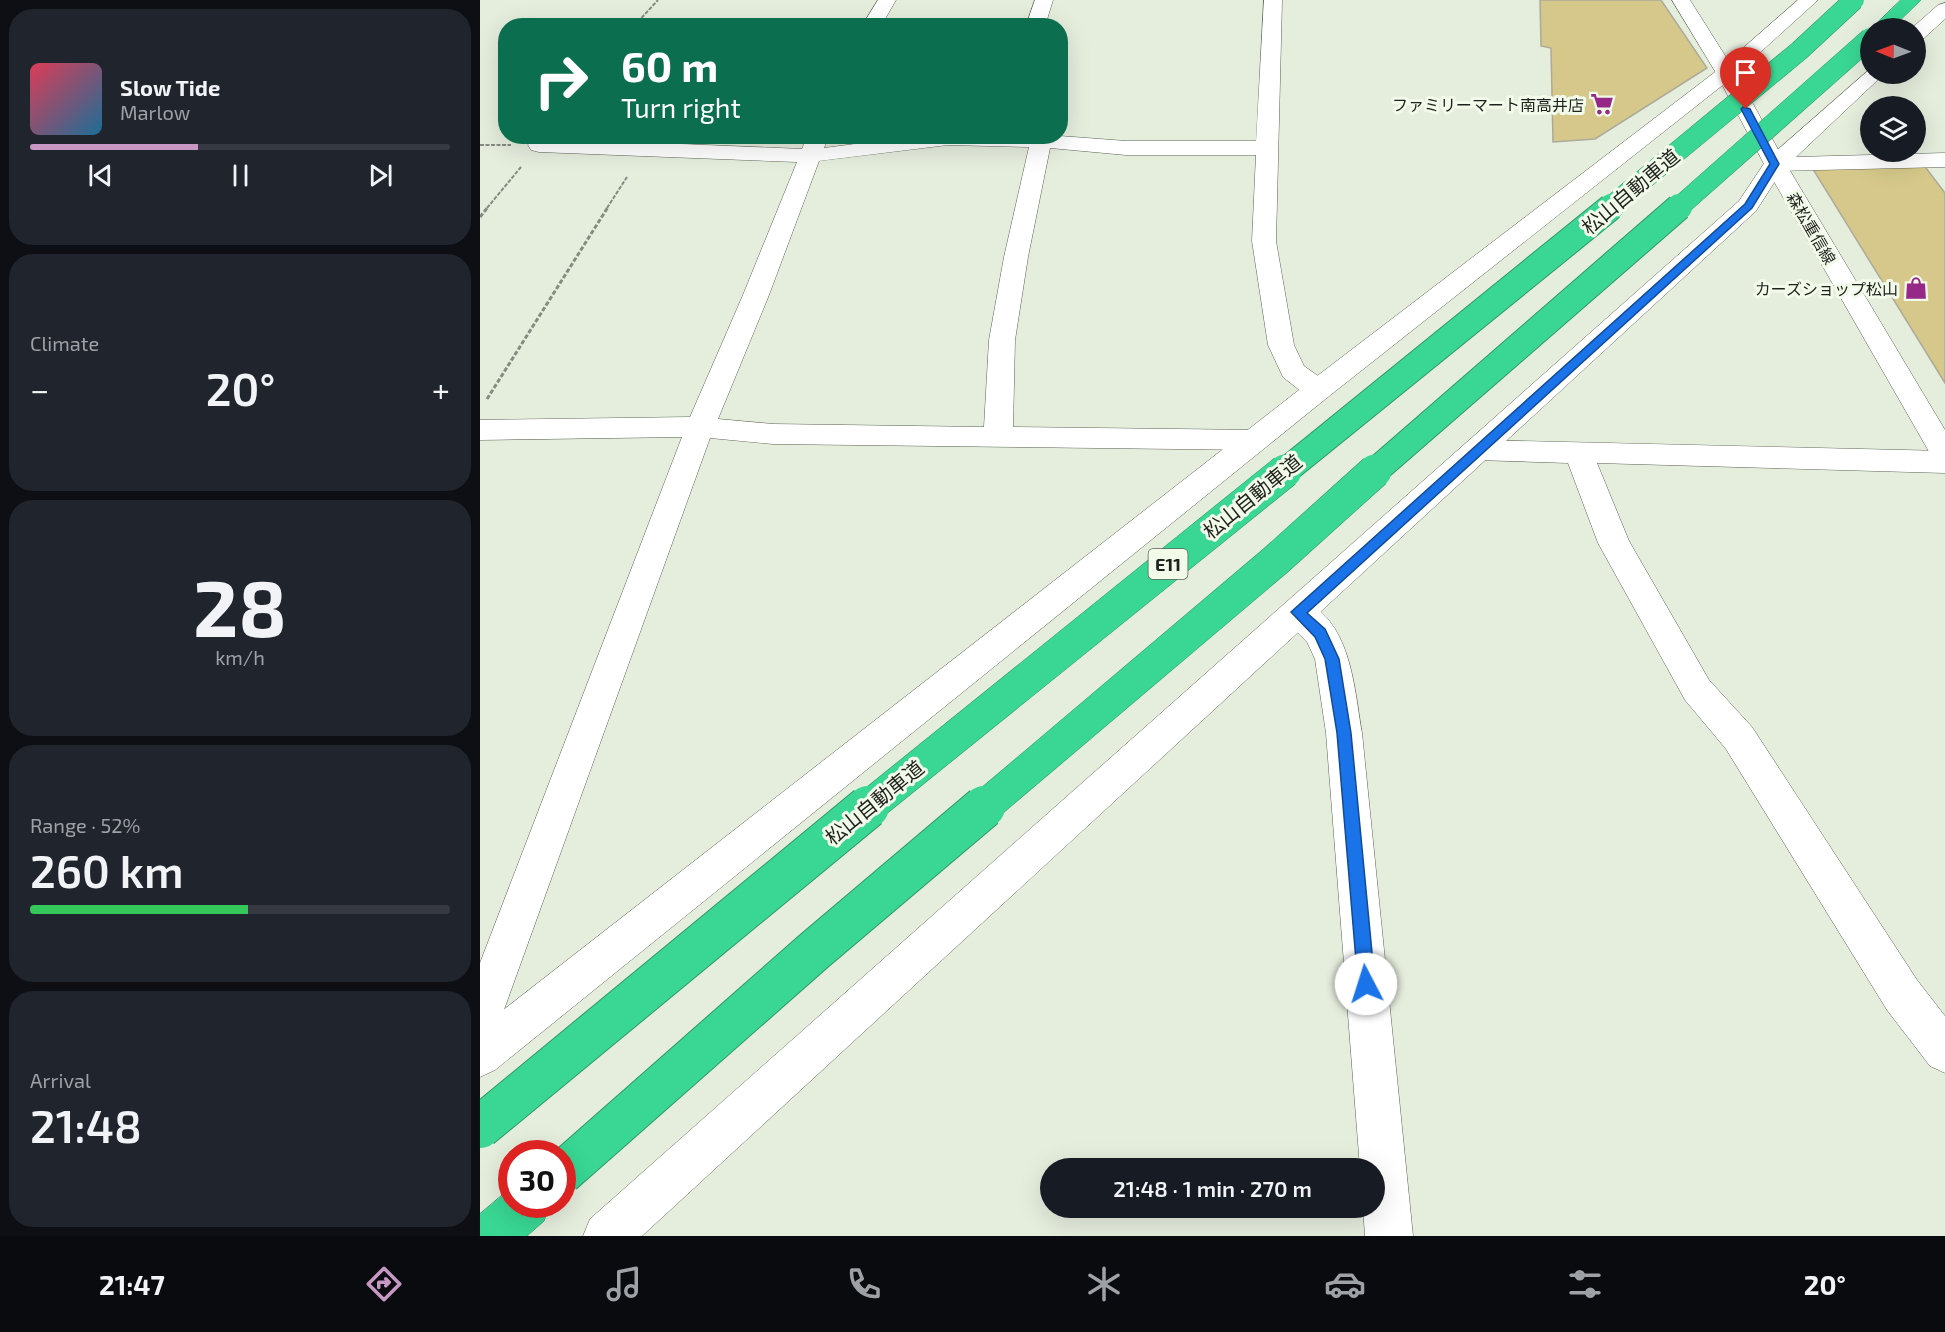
<!DOCTYPE html>
<meta charset="utf-8">
<style>
body{margin:0;font-family:"Exo 2","Noto Sans JP",sans-serif;background:#20242c;color:#f1f3f6;height:100vh;display:flex;flex-direction:column;font-size:22px;white-space:nowrap}
*{box-sizing:border-box;margin:0}
p{font-size:20px;color:#9ea1a6}
.icon{flex:none;width:33px;height:33px;fill:none;stroke:currentColor;stroke-width:2;stroke-linecap:round;stroke-linejoin:round}
.map{position:relative;flex:1;overflow:hidden}
.side{display:flex;flex-direction:column;gap:9px;padding:9px;background:#0d0f14;width:480px}
.side>*{flex:none}
.hud{position:absolute;left:18px;top:18px;width:570px;height:126px;border-radius:24px;box-shadow:0 6px 24px #0002;background:#0b6e4f;color:#fff;overflow:hidden}
.needle{width:39px;rotate:271deg}
.tools{position:absolute;left:1380px;top:18px;display:grid;gap:12px}
.tools a{display:grid;place-items:center;width:66px;height:66px;border-radius:50%;background:#171b24;box-shadow:0 6px 24px #0002;font-size:30px}
.speed{position:absolute;left:18px;top:1140px;display:flex;gap:12px;font-size:30px;font-weight:700;text-align:center}
.speed>*{display:grid;place-content:center;width:78px;height:78px;border-radius:50%;background:#171b24;box-shadow:0 6px 24px #0002;line-height:1}
.speed .limit{border:9px solid #d22;background:#fff;color:#111}
.pin{position:absolute;display:grid;place-items:center;width:51px;height:51px;color:#fff;margin:-62px -26px;border-radius:50% 50% 50% 0;rotate:-45deg;box-shadow:0 0 6px #0007}
.pin .icon{rotate:45deg}
.me{position:absolute;width:66px;margin:-33px;rotate:355deg;stroke-linejoin:round;filter:drop-shadow(0 0 4px #0008)}
.turn{display:flex;align-items:center;gap:21px;height:126px;padding:0 24px;font-size:27px}
.turn .icon{width:78px;height:78px;stroke-width:2.5}
.turn b{display:block;font-size:42px;line-height:51px}
.big{font-size:45px;font-weight:600;line-height:1.1}
.side .widget{flex:1;display:flex;flex-direction:column;justify-content:center;gap:9px;min-width:0;padding:0 21px;border-radius:24px;background:#20242c}
.side .dial{align-items:center;gap:0}
.dial b{font-size:78px;line-height:1}
.song{display:flex;align-items:center;gap:18px}
.cover{width:72px;height:72px;border-radius:9px;background:linear-gradient(135deg,hsl(350 70% 55%),hsl(200 70% 35%))}
.played{height:6px;border-radius:3px;background:linear-gradient(90deg,#c898c4 40%,#363941 40%)}
.keys{display:flex;justify-content:space-around;direction:ltr}
.heat{display:flex;justify-content:space-between;align-items:center;font-size:33px;direction:ltr}
.charge{height:9px;border-radius:4px;background:linear-gradient(90deg,#34c759 52%,#363941 0)}
.trip{position:absolute;left:560px;top:1158px;width:345px;height:60px;border-radius:30px;background:#171b24;box-shadow:0 6px 24px #0002;font-weight:600;line-height:60px;text-align:center}
.tabs{display:flex;height:96px;justify-content:space-around;align-items:center;background:#090b0e;color:#9ea1a6}
.tabs .icon{width:42px;height:42px}
.tabs .current{color:#c898c4}
.tabs b{font-size:27px;color:#f1f3f6}
main{display:flex;flex:1;min-height:0}
.map>svg:first-child{display:block}
.building{fill:#d5c88a;stroke:#adaa9a;stroke-width:1.5}
.lines{fill:none;stroke-linecap:round;stroke-linejoin:round}
.minor-casing{stroke:#5b6254;stroke-width:1}
.tertiary-casing{stroke:#5b6254;stroke-width:1}
.secondary-casing{stroke:#5b6254;stroke-width:1}
.motorway-casing{stroke:#309769;stroke-width:1}
.path-far1{stroke:#868b80;stroke-width:2;stroke-dasharray:4 1.5;stroke-linecap:butt}
.path{stroke:#868b80;stroke-width:3;stroke-dasharray:4.5 2;stroke-linecap:butt}
.minor{fill:#fff;fill-rule:evenodd}
.tertiary{fill:#fff;fill-rule:evenodd}
.secondary{fill:#fff;fill-rule:evenodd}
.motorway{fill:#39d793;fill-rule:evenodd}
.motorway-bridge-far3-casing{stroke:#309769;stroke-width:21;stroke-linecap:butt}
.motorway-bridge-far2-casing{stroke:#309769;stroke-width:28;stroke-linecap:butt}
.motorway-bridge-far1-casing{stroke:#309769;stroke-width:34;stroke-linecap:butt}
.motorway-bridge-casing{stroke:#309769;stroke-width:44;stroke-linecap:butt}
.motorway-bridge-far3{stroke:#39d793;stroke-width:20}
.motorway-bridge-far2{stroke:#39d793;stroke-width:26}
.motorway-bridge-far1{stroke:#39d793;stroke-width:33}
.motorway-bridge{stroke:#39d793;stroke-width:42}
.route{fill:#1a73e8;stroke:#114b97;stroke-width:1.5}
.labels{text-anchor:middle;dominant-baseline:central;stroke-width:6;stroke-linejoin:round;paint-order:stroke}
.far-poi-label{font-size:16px;fill:#1f211c;stroke:#f2faea;text-anchor:end}
.far-street-label{font-size:16px;fill:#1f211c;stroke:#f2faea}
.shield{fill:#f2faea;stroke:#5e625a;stroke-width:1.5}
.shield-label{font-size:18px;font-weight:bold;fill:#1f211c}
.street-label{font-size:20px;fill:#1f211c;stroke:#f2faea}
</style>
<main>
<section class="side">
<div class="widget">
<div class="song"><i class="cover"></i><div><b>Slow Tide</b><p>Marlow</p></div></div>
<div class="played"></div>
<div class="keys"><svg class="icon" aria-label="previous" viewBox="0 0 24 24"><path d="M18 5L8 12l10 7zM5 5v14"/></svg><svg class="icon" aria-label="pause" viewBox="0 0 24 24"><path d="M8 5v14M16 5v14"/></svg><svg class="icon" aria-label="next" viewBox="0 0 24 24"><path d="M6 5l10 7-10 7zM19 5v14"/></svg></div>
</div>
<div class="widget"><p>Climate</p>
<div class="heat"><a>−</a><b class="big">20°</b><a>+</a></div>
</div>
<div class="widget dial"><b>28</b><p>km/h</p></div>
<div class="widget"><p>Range · 52%</p><b class="big">260 km</b><div class="charge"></div></div>
<div class="widget"><p>Arrival</p><b class="big">21:48</b></div>
</section>
<div class="map">
<svg width="1465" height="1236" viewBox="0 0 1465 1236">
<rect width="100%" height="100%" fill="#e5eddd"/>
<path class="building" d="M1060 0H1181L1227 68 1115 139 1073 142 1071 48 1061 46Z
M1443 164 1465 193V383L1331 166Z"/>
<g class="lines">
<g class="minor-casing">
<path id="minor" d="M398 0H416L401 26H382Z
M555 0H573L565 26H546Z
M784 0H802L796 241 814 345 824 366 848 383 852 390 848 397 838 399 828 397 803 377 788 345 772 241 776 155H646L570 148 548 257 535 340 533 427 776 430 786 433 790 440 786 447 776 450 293 444 230 438 21 1018 15 1033 0 1039V963L202 437 0 440V420L210 417 263 295 317 162 59 152 51 150 48 145 51 140 59 138 322 149 327 136H349L344 148 436 136H580L646 141H776ZM468 145 549 147 524 257 509 340 504 427 293 424 238 419 289 295 339 161Z
M1465 3V19L1443 39 1436 41V28H1432L1458 5Z
M1390 69V74H1404L1316 157 1465 153V167L1295 171 1287 169 1284 164 1287 159Z
M997 440 1465 451V473L1117 463 1149 541 1229 680 1272 727 1437 980 1465 1016V1073L1450 1066 1407 1010 1246 749 1205 700 1118 543 1088 463 997 460 987 457 983 450 987 443Z
M818 599C871 616 874 687 882 733L933 1236H885L883 1208H894V1168H880L846 733 835 659 827 642 806 621 802 612 806 603Z"/>
</g>
<g class="tertiary-casing">
<path id="tertiary" d="M1318 0H1338L1253 77 848 397 15 1070 0 1077V1028L828 383 1239 69Z
M1295 157 1303 159 1306 164 1276 211 162 1236H103L110 1219 1259 201 1287 159Z"/>
</g>
<g class="secondary-casing">
<path id="secondary" d="M1192 0H1210L1256 73 1306 164 1465 430V465L1455 462 1284 164 1236 73Z"/>
</g>
<g class="motorway-casing">
<path id="motorway" d="M1421 0H1441L1412 28H1392Z
M32 1187V1204H70L64 1221 47 1236H0V1214Z"/>
</g>
<path class="path-far1" d="M154 26 178 0
M0 145H31
M7 208 41 167
M127 208 147 177"/>
<path class="path" d="M0 217 8 207
M7 399 128 207"/>
<use href="#minor" class="minor"/>
<use href="#tertiary" class="tertiary"/>
<use href="#secondary" class="secondary"/>
<use href="#motorway" class="motorway"/>
<g class="motorway-bridge-far3-casing">
<path id="motorway-bridge-far3" d="M1129 208 1319 51 1374 0
M1198 208 1390 38"/>
</g>
<g class="motorway-bridge-far2-casing">
<path id="motorway-bridge-far2" d="M803 473 1131 207
M893 473 1199 207"/>
</g>
<g class="motorway-bridge-far1-casing">
<path id="motorway-bridge-far1" d="M386 809 805 471
M502 809 795 561 895 471"/>
</g>
<g class="motorway-bridge-casing">
<path id="motorway-bridge" d="M0 1127 388 807
M82 1173 334 951 504 807"/>
</g>
<use href="#motorway-bridge-far3" class="motorway-bridge-far3"/>
<use href="#motorway-bridge-far2" class="motorway-bridge-far2"/>
<use href="#motorway-bridge-far1" class="motorway-bridge-far1"/>
<use href="#motorway-bridge" class="motorway-bridge"/>
</g>
<path class="route" d="M1263 107 1270 109 1299 164 1272 208 827 613 845 629 859 659 871 733 895 984 893 990 886 993 880 990 878 984 857 733 845 659 835 637 811 612 1265 204 1290 164 1261 109Z"/>
<defs>
<g id="supermarket-bare" transform="scale(1.8)"><path d="M-6-5.5h2.5l.6 2H6L4.5 2H-2.5L-4.4-4H-6ZM-1.5 3.2a1.3 1.3 0 1 0 .1 0ZM3 3.2a1.3 1.3 0 1 0 .1 0Z" fill="#962888" stroke="#f2faea" stroke-width="2.5" paint-order="stroke"/></g>
<g id="shop-bare" transform="scale(1.8)"><path d="M-5-2.5h2.3a2.7 3.5 0 0 1 5.4 0H5L5.5 6h-11ZM-1.5-2.5h3a1.5 2.3 0 0 0-3 0Z" fill="#962888" stroke="#f2faea" stroke-width="2.5" paint-order="stroke"/></g>
</defs>
<g fill-rule="evenodd">
<use href="#supermarket-bare" x="1122" y="104"/>
<use href="#shop-bare" x="1436" y="288"/>
</g>
<g class="labels">
<g class="far-poi-label">
<text x="1104" y="104">ファミリーマート南高井店</text>
<text x="1418" y="288">カーズショップ松山</text>
</g>
<g class="far-street-label">
<text transform="translate(1332 228) rotate(60)">森松重信線</text>
</g>
<rect class="shield" x="668.5" y="549" width="39" height="30" rx="4.5"/>
<g class="shield-label">
<text x="688" y="564">E11</text>
</g>
<g class="street-label">
<text transform="translate(1150 191) rotate(-40)">松山自動車道</text>
<text transform="translate(772 496) rotate(-39)">松山自動車道</text>
<text transform="translate(394 802) rotate(-39)">松山自動車道</text>
</g>
</g>
</svg>
<div class="tools">
<a><svg class="needle" viewBox="-14 -14 28 28"><path d="M0-13l5 13h-10z" fill="#e53935"/><path d="M0 13l5-13h-10z" fill="#9ea1a6"/></svg></a>
<a><svg class="icon" aria-label="layers" viewBox="0 0 24 24"><path d="M12 4l9 5-9 5-9-5zM3 14l9 5 9-5"/></svg></a>
</div>
<div class="speed"><div class="limit">30</div></div>
<div class="pin" style="left:1266px;top:109px;background:#d93025"><svg class="icon" aria-label="arrive" viewBox="0 0 24 24"><path d="M6 21V4h12l-3 4 3 4H6"/></svg></div>
<svg class="me" style="left:886px;top:984px" viewBox="-20 -20 40 40"><circle r="19" fill="#fff"/><path d="M0-13L10 11 0 6-10 11z" fill="#1a73e8"/></svg>
<div class="trip">21:48 · 1 min · 270 m</div>
<div class="hud">
<div class="turn"><svg class="icon" aria-label="right" viewBox="0 0 24 24"><path d="M7 20v-9h11M14 6l5 5-5 5"/></svg><div><b>60 m</b>Turn right</div></div>
</div>
</div>
</main>
<nav class="tabs">
<b>21:47</b>
<svg class="icon current" aria-label="directions" viewBox="0 0 24 24"><path d="M12 3l9 9-9 9-9-9zM9 14v-3h6M13 9l2 2-2 2"/></svg>
<svg class="icon" aria-label="music" viewBox="0 0 24 24"><path d="M9 18V5l10-2v13"/><circle cx="6" cy="18" r="3"/><circle cx="16" cy="16" r="3"/></svg>
<svg class="icon" aria-label="phone" viewBox="0 0 24 24"><path d="M5 4h4l2 5-3 2q2 4 5 5l2-3 5 2v4C11 20 4 13 5 4z"/></svg>
<svg class="icon" aria-label="climate" viewBox="0 0 24 24"><path d="M12 3v18M4 7l16 10M4 17L20 7"/></svg>
<svg class="icon" aria-label="car" viewBox="0 0 24 24"><path d="M5 17H2v-5l4-1 3-4h7l3 4 3 1v5h-3M9 17h6M6 11h13"/><circle cx="7" cy="17" r="2"/><circle cx="17" cy="17" r="2"/></svg>
<svg class="icon" aria-label="filters" viewBox="0 0 24 24"><path d="M4 7h16M4 17h16"/><circle cx="9" cy="7" r="2"/><circle cx="15" cy="17" r="2"/></svg>
<b>20°</b>
</nav>
